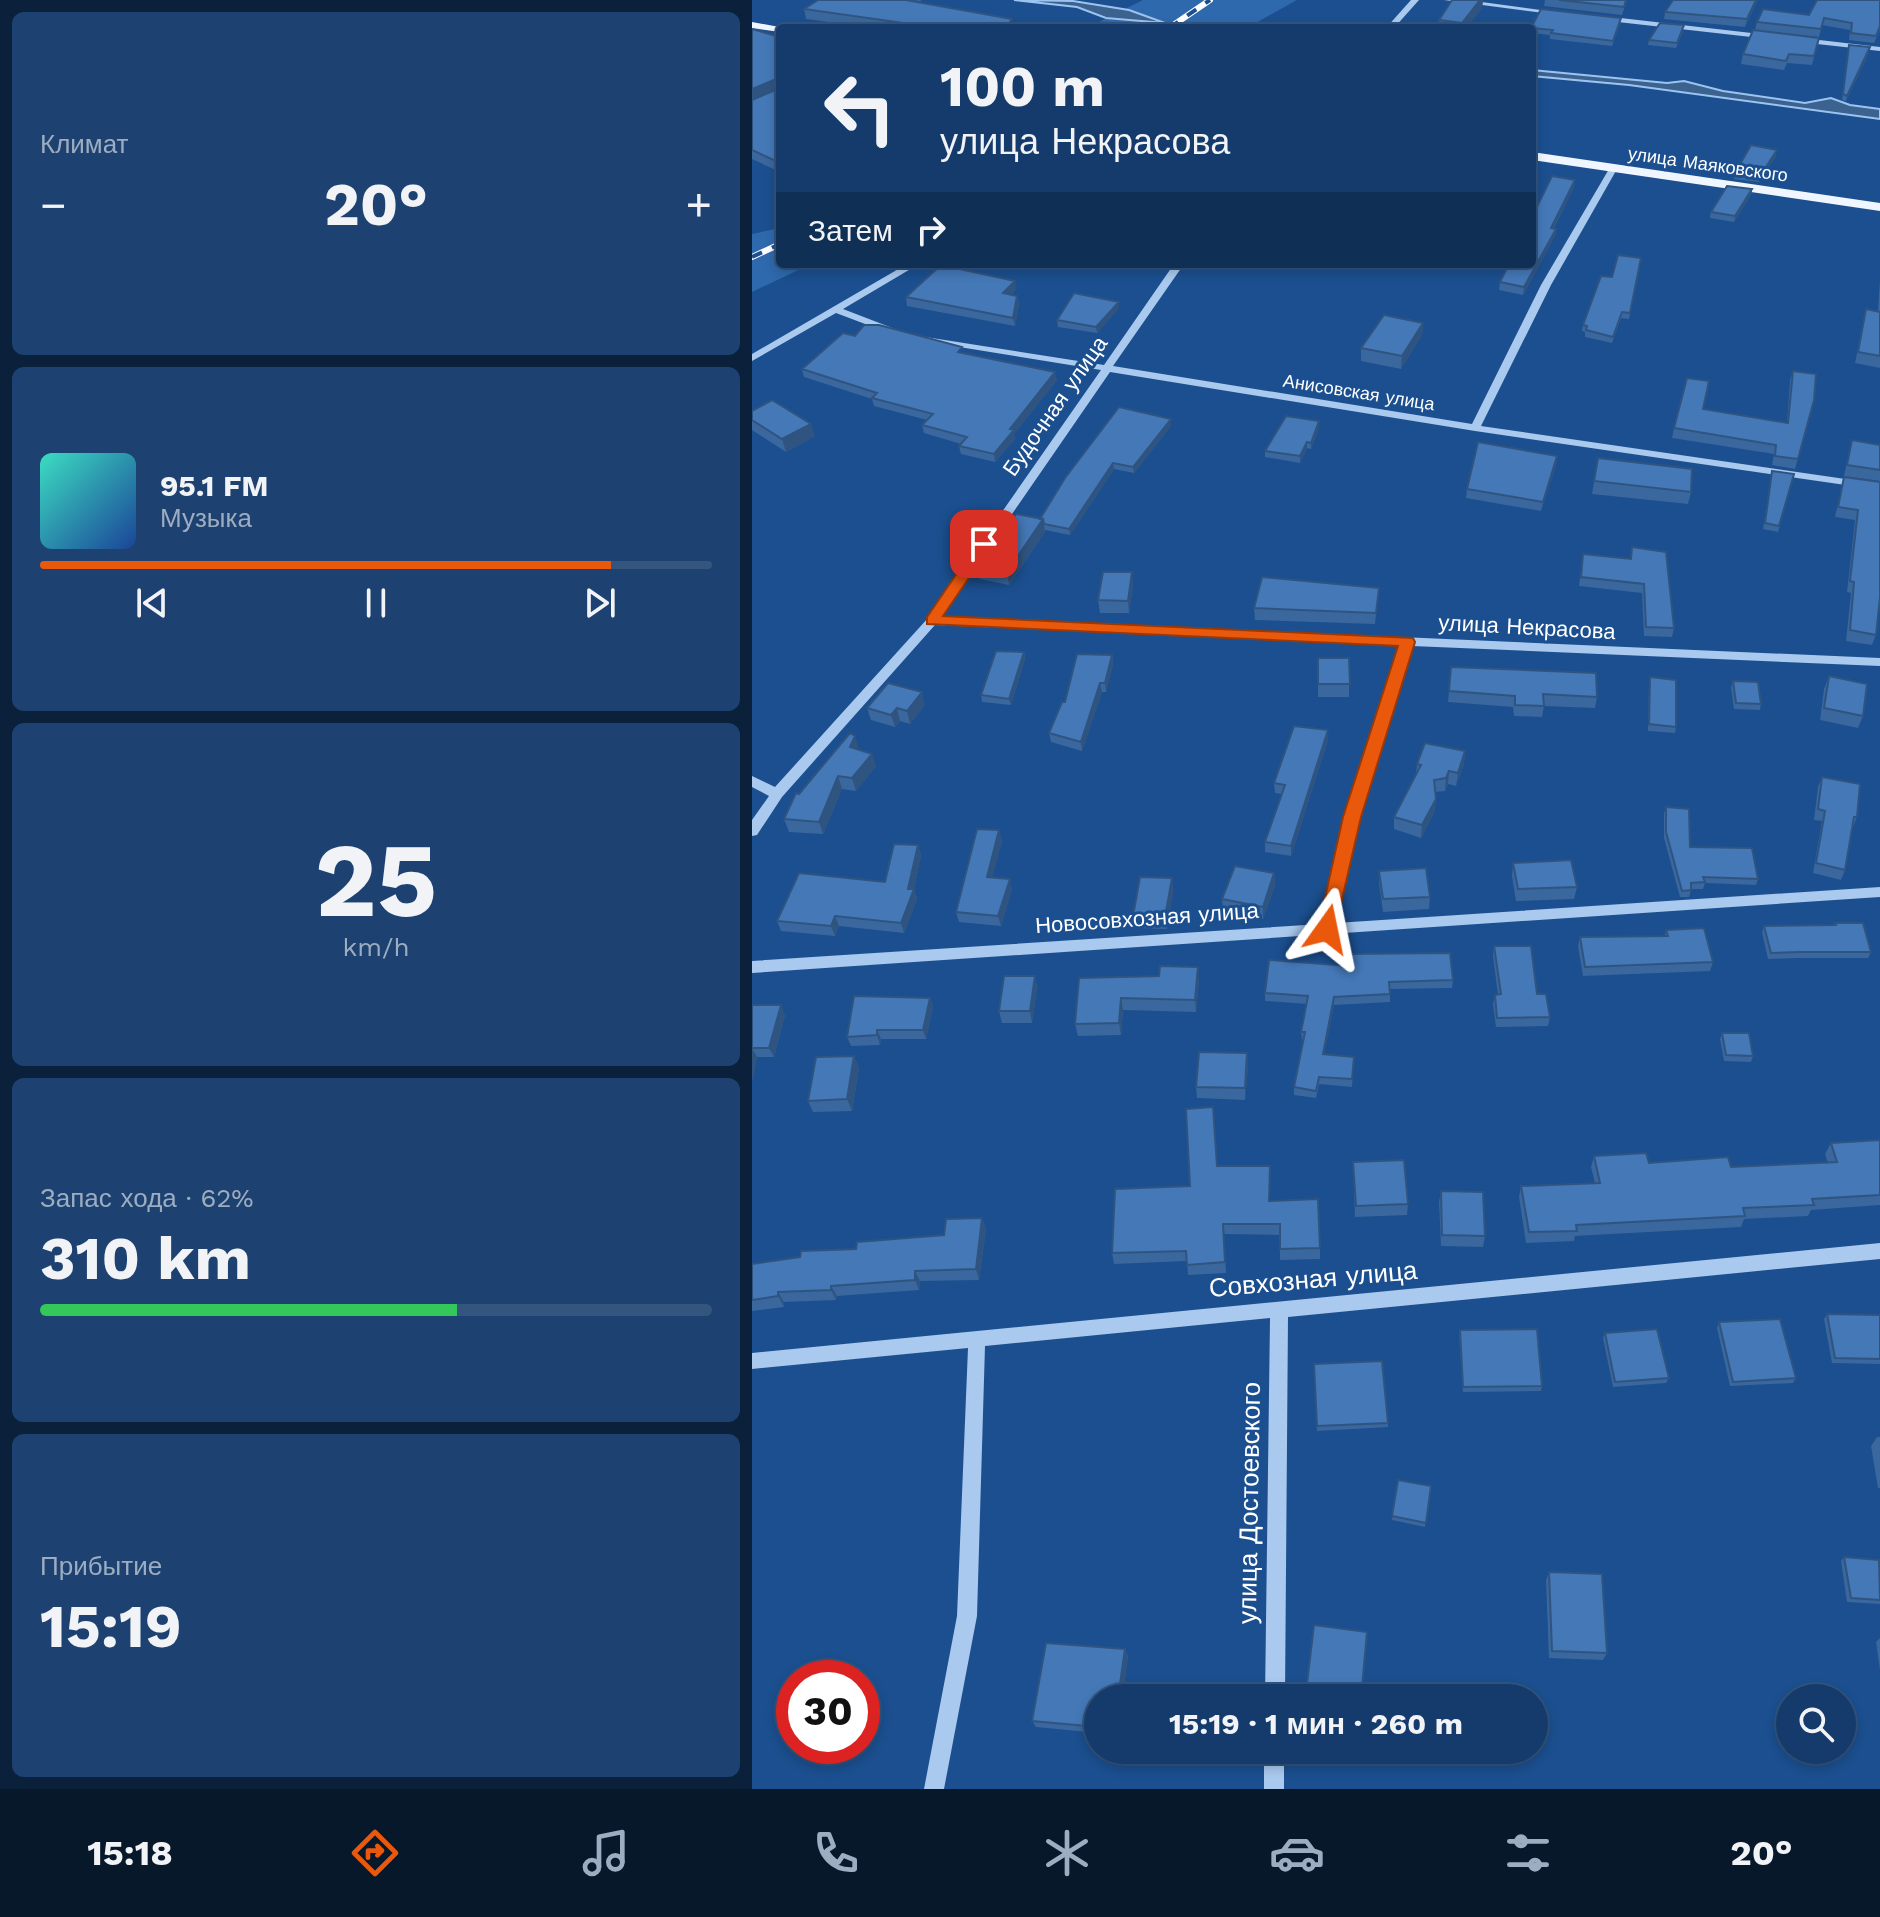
<!DOCTYPE html>
<html lang="ru">
<meta charset="utf-8">
<style>
body{margin:0;font-family:"Work Sans",sans-serif;background:#1d4271;color:#f1f3f6;height:100vh;display:flex;flex-direction:column;font-size:30px;white-space:nowrap}
*{box-sizing:border-box;margin:0}
p{font-size:26px;color:#9dadc1}
.icon{flex:none;width:44px;height:44px;fill:none;stroke:currentColor;stroke-width:2;stroke-linecap:round;stroke-linejoin:round}
.map{position:relative;flex:1;overflow:hidden}
.sheet{display:flex;flex-direction:column;gap:12px;padding:12px;background:#0b203b;width:752px}
.sheet>*{flex:none}
.banner{position:absolute;left:24px;top:24px;width:760px;height:244px;border-radius:8px;box-shadow:0 4px 12px #0003,0 0 0 2px #33557e;background:#143b6b;color:#f1f3f6;overflow:hidden}
.tools{position:absolute;left:1024px;top:1684px;display:grid;gap:16px}
.tools a{display:grid;place-items:center;width:80px;height:80px;border-radius:50%;background:#143b6b;box-shadow:0 4px 12px #0003,0 0 0 2px #33557e;font-size:40px}
.speed{position:absolute;left:24px;top:1660px;display:flex;gap:16px;font-size:40px;font-weight:700;text-align:center}
.speed>*{display:grid;place-content:center;width:104px;height:104px;border-radius:50%;background:#143b6b;box-shadow:0 4px 12px #0003,0 0 0 2px #33557e;line-height:1}
.speed .limit{border:12px solid #d22;background:#fff;color:#111}
.pin{position:absolute;display:grid;place-items:center;width:68px;height:68px;color:#fff;margin:-34px;border-radius:16px;box-shadow:0 4px 12px #0006}
.me{position:absolute;width:88px;margin:-44px;rotate:12deg;stroke-linejoin:round;filter:drop-shadow(0 0 6px #0008)}
.turn{display:flex;align-items:center;gap:28px;height:168px;padding:0 32px;font-size:36px}
.turn .icon{width:104px;height:104px;stroke-width:2.5}
.turn b{display:block;font-size:56px;line-height:68px}
.then{display:flex;align-items:center;height:76px;padding:0 32px;background:#0003;gap:16px;font-size:30px}
.big{font-size:60px;font-weight:700;line-height:1.1}
.sheet .card{flex:1;display:flex;flex-direction:column;justify-content:center;gap:12px;min-width:0;padding:0 28px;border-radius:12px;background:#1d4271}
.sheet .dial{align-items:center;gap:0}
.dial b{font-size:104px;line-height:1}
.song{display:flex;align-items:center;gap:24px}
.cover{width:96px;height:96px;border-radius:12px;background:linear-gradient(135deg,hsl(170 70% 55%),hsl(220 70% 35%))}
.played{height:8px;border-radius:4px;background:linear-gradient(90deg,#ea580c 85%,#33557e 85%)}
.keys{display:flex;justify-content:space-around;direction:ltr}
.heat{display:flex;justify-content:space-between;align-items:center;font-size:44px;direction:ltr}
.charge{height:12px;border-radius:6px;background:linear-gradient(90deg,#34c759 62%,#33557e 0)}
.trip{position:absolute;left:332px;top:1684px;width:464px;height:80px;border-radius:40px;background:#143b6b;box-shadow:0 4px 12px #0003,0 0 0 2px #33557e;font-weight:700;line-height:80px;text-align:center}
.dock{display:flex;height:128px;justify-content:space-around;align-items:center;background:#08182b;color:#9dadc1}
.dock .icon{width:56px;height:56px}
.dock .active{color:#ea580c}
.dock b{font-size:36px;color:#f1f3f6}
main{display:flex;flex:1;min-height:0}
.map>svg:first-child{display:block}
.green{fill:#2e69ad}
.water{fill:#3c6290;stroke:#9cc4f0;stroke-width:2}
.lines{fill:none;stroke-linecap:round;stroke-linejoin:round}
.minor{fill:#a9c9ee;fill-rule:evenodd}
.major{fill:#f0f6ff;fill-rule:evenodd}
.rail-casing{stroke:#fff;stroke-width:6}
.rail{stroke:#1b4f8f;stroke-width:4;stroke-dasharray:11;stroke-linecap:butt}
.wall{fill:#3a679d}
.shaded-wall{fill:#305480}
.building{fill:#4478b7;stroke:#305480;stroke-width:2}
.route{fill:#ea580c;stroke:#983908;stroke-width:2}
.labels{text-anchor:middle;dominant-baseline:central;stroke-width:6;stroke-linejoin:round;paint-order:stroke}
.far-street-label{font-size:18px;fill:#fff;stroke:#1b4f8f}
.street-label{font-size:22px;fill:#fff;stroke:#1b4f8f}
.near-street-label{font-size:26px;fill:#fff;stroke:#1b4f8f}
</style>
<main>
<section class="sheet">
<div class="card"><p>Климат</p>
<div class="heat"><a>−</a><b class="big">20°</b><a>+</a></div>
</div>
<div class="card">
<div class="song"><i class="cover"></i><div><b>95.1 FM</b><p>Музыка</p></div></div>
<div class="played"></div>
<div class="keys"><svg class="icon" aria-label="previous" viewBox="0 0 24 24"><path d="M18 5L8 12l10 7zM5 5v14"/></svg><svg class="icon" aria-label="pause" viewBox="0 0 24 24"><path d="M8 5v14M16 5v14"/></svg><svg class="icon" aria-label="next" viewBox="0 0 24 24"><path d="M6 5l10 7-10 7zM19 5v14"/></svg></div>
</div>
<div class="card dial"><b>25</b><p>km/h</p></div>
<div class="card"><p>Запас хода · 62%</p><b class="big">310 km</b><div class="charge"></div></div>
<div class="card"><p>Прибытие</p><b class="big">15:19</b></div>
</section>
<div class="map">
<svg width="1128" height="1789" viewBox="0 0 1128 1789">
<rect width="100%" height="100%" fill="#1b4f8f"/>
<path class="green" d="M391 0H545L495 28H335Z
M28 228V264H59L0 292V234Z"/>
<path class="water" d="M262 0 321 1 377 10 413 23 354 18 325 7Z
M780 70 915 83 932 81 971 91 1053 103 1079 98 1098 105 1128 109V119L877 85 780 76Z"/>
<g class="lines">
<path class="minor" d="M659 0H667L642 28H634Z
M692 0H715L811 13 807 15Z
M851 16 1017 35 1021 37 1017 39 848 20V16Z
M1050 38 1128 47V51L1047 42V38Z
M861 166 865 169 799 285 729 426 1128 484V490L723 431 358 372 189 617 1128 658V666L660 646 607 817 584 923 1128 887V897L0 973V961L569 924 593 817 648 645 183 625 30 797 5 835 0 836V820L17 796 0 787V776L23 787 176 618 349 370 164 340 159 337 161 335 352 365 422 264H432L361 366 720 424 789 285 857 169Z
M155 264H167L91 309 143 329V333H137L84 313 0 361V354Z
M1128 1243V1259L536 1317 533 1698H513L518 1318 233 1346 225 1616 192 1789H172L205 1616 216 1348 0 1369V1353Z
M512 1750H532V1789H512Z"/>
<path class="major" d="M0 22 33 28H28V32L0 28Z
M780 152 1128 203V211L780 160Z"/>
<g class="rail-casing">
<path id="rail" d="M417 28 458 0
M0 257 28 244"/>
</g>
<use href="#rail" class="rail"/>
</g>
<path class="wall" d="M170 0 166 3 263 28H120L54 19 52 9Z
M700 0H731L730 8 714 28H686L687 20Z
M793 0H875L870 15 792 6Z
M921 0H1006L993 27 912 19 913 12Z
M1065 0 1128 30 1122 43 1097 40 1098 30 1070 25 1067 37 1003 30 1005 22 1057 15Z
M868 24 860 46 798 39V35L780 33V28Z
M0 29 28 37V172L0 159Z
M931 31 924 48 896 45 897 40Z
M1067 38 1060 65 1035 63 1032 70 989 64 991 54Z
M1097 45 1117 53 1094 101 1090 100Z
M1024 156 1007 182 982 179 983 173Z
M823 180 822 187 802 228 804 229 803 236 771 295 747 290 748 282Z
M1000 189 999 195 982 222 958 218 959 212Z
M889 258 877 319 869 318 860 343 833 337V332L830 331 831 325 860 277Z
M1128 279V368L1103 363 1114 309 1126 311Z
M264 289 259 295 265 296 267 304 263 326 155 306 154 297Z
M367 308 345 333 306 327 305 320Z
M671 323 670 335 649 369 609 361V348Z
M103 336 211 353 305 380 262 434 263 439 243 462 209 454 207 446 209 444 172 433 170 425 175 420 122 406 120 399 52 377 50 369Z
M1041 371 1062 400 1043 469 1020 465 1022 454 920 438 922 428 951 409 1035 423 1038 380Z
M0 411 63 436 34 452 0 430Z
M567 421V428L559 449 555 448 548 463 513 457V451Z
M419 426 382 473 362 469 318 535 293 530V532L257 585 228 579 225 566 288 519 313 478Z
M1100 440 1128 445V481L1092 476Z
M805 456 804 465 789 511 714 498 715 489Z
M846 458 939 492 936 504 840 494Z
M1020 471 1042 474 1026 532 1011 529Z
M1092 477 1128 482 1124 635 1120 645 1094 641 1099 593 1095 592 1103 520 1083 517Z
M831 554 878 559 922 628 920 637 892 636 890 593 827 586Z
M381 585 377 613H348L346 600Z
M627 588 623 624 503 620 502 608Z
M272 652 273 659 259 705 230 702 229 695Z
M360 655 361 664 354 692H350L330 751 299 742 297 733 313 702Z
M566 658H597V697H566Z
M699 667 845 697 843 708 792 706 790 717 762 716 761 707 696 702Z
M1077 676 1111 716 1106 728 1068 720 1072 689Z
M898 677 924 727 923 733 896 731 897 684Z
M981 681 1009 704 1008 710 982 709 979 687Z
M173 705 158 724 148 721 143 727 119 720 115 708Z
M576 730V740L539 856 513 852V842L530 794 523 793 522 783Z
M107 749 124 766 104 791 90 789 71 834 37 832 32 819Z
M713 751 712 764 704 786 696 784 693 791 683 792V811L669 838 642 829V817L664 775 665 764Z
M1070 777 1105 817 1101 827H1100L1093 870 1089 880 1061 873 1070 821 1062 820 1066 787Z
M914 807 938 847 1006 879 1004 885 953 883 951 889H939L937 897H928L912 838V813Z
M247 830 250 841 240 877 260 889 249 926 207 922 204 912Z
M166 845 169 855 162 889 165 899 152 933 87 926 83 936 29 931 25 921 133 882Z
M761 863 825 887 822 899 764 901 760 876Z
M627 871 678 897 677 909 631 912 627 883Z
M522 873 523 885 511 919 471 912 470 899Z
M420 878 421 891 415 929 383 928 381 916Z
M1083 923 1119 952 1116 958H1045L1016 959 1010 932 1012 926 1082 925Z
M914 930 961 962 958 971 831 976 826 946 828 937 913 936Z
M742 946 798 1017 796 1026 744 1027 741 1004 743 995H746L741 956Z
M596 954 701 980 700 988 638 989V1002L582 1005 572 1054 602 1057 600 1087 567 1084 564 1098 542 1095V1087L552 1040H550L549 1032 555 1004 513 1001V993L596 966Z
M283 976 285 988 280 1023H250L247 1011Z
M327 978 447 979 444 1012 371 1010 369 1035 326 1036 323 1024Z
M178 998 181 1007 174 1039H129L128 1045 99 1046 95 1037Z
M0 1005 33 1015 22 1057H5L0 1082Z
M970 1033 1001 1056 999 1062 972 1061 968 1039Z
M495 1053 496 1065 493 1100 445 1098 444 1087Z
M102 1056 107 1068 100 1111 61 1112 56 1101Z
M1128 1140V1205L1059 1210 1056 1216 992 1219 989 1227 823 1236 822 1241 774 1243 767 1197 769 1186 843 1183 839 1167 842 1156 897 1163 979 1167 1076 1163 1073 1154 1079 1143Z
M601 1162 656 1204 655 1215 603 1217Z
M465 1166 518 1177V1201L568 1248V1259L528 1260V1235L472 1234 474 1273 436 1275 435 1261 362 1264 360 1253 438 1186Z
M689 1191 733 1236 731 1247 689 1246 687 1202Z
M230 1218 234 1229 227 1280 168 1281 167 1290 85 1296 84 1300 32 1302V1307L0 1311V1264L192 1235Z
M1075 1314 1128 1315V1364L1080 1363 1072 1319Z
M967 1322 1044 1378 1041 1383 978 1386 965 1328Z
M708 1330 790 1386 789 1391 711 1392 707 1335Z
M853 1333 917 1378 914 1383 861 1387 851 1338Z
M562 1364 636 1423V1427L565 1431Z
M1125 1437H1128V1488H1126L1119 1446Z
M646 1480 679 1486 673 1527 640 1520Z
M1092 1557 1128 1567V1604L1095 1602 1089 1561Z
M797 1572 855 1653 851 1660 797 1658 794 1580Z
M1128 1638V1670L1124 1642Z
M373 1649 376 1657 370 1698H346V1733L284 1727 280 1721Z
M554 1692 609 1698H555Z"/>
<path class="shaded-wall" d="M728 0H731L730 8 714 28H710V23Z
M1004 0H1006L993 27 995 19Z
M1118 47 1117 53 1094 101 1095 96Z
M24 79 27 89 0 101V89Z
M1025 150 1024 156 1007 182 1008 176Z
M823 180 822 187 798 235 799 228Z
M1000 189 999 195 982 222 983 216Z
M804 229 803 236 771 295 772 287Z
M263 281 264 289 252 302 251 293Z
M265 296 267 304 263 326 261 318Z
M367 302V308L345 333 344 327Z
M671 323 670 335 649 369 650 356Z
M303 372 305 380 262 434 263 439 243 462 242 454 258 429Z
M419 419V426L382 473 381 467Z
M567 421V428L559 449V443Z
M59 424 63 436 34 452 30 439Z
M555 442V448L548 463V456Z
M805 456 804 465 789 511 791 502Z
M361 463 362 469 318 535 317 529Z
M291 519 293 532 257 585 255 572Z
M380 572 381 585 377 613 376 601Z
M272 652 273 659 259 705 257 699Z
M360 655 361 664 354 692 353 683Z
M348 683 350 692 330 751 329 742Z
M170 692 173 705 158 724 155 711Z
M145 708 148 721 143 727 139 715Z
M576 730V740L539 856V846Z
M103 736 107 749 102 760 98 747Z
M713 751 712 764 704 786 706 773Z
M120 754 124 766 104 791 100 778Z
M697 771 696 784 693 791 694 778Z
M86 776 90 789 71 834 67 822Z
M684 799 683 811 669 838 670 825Z
M247 830 250 841 238 887 235 877Z
M166 845 169 855 162 889 165 899 152 933 149 923Z
M522 873 523 885 511 919V907Z
M420 878 421 891 415 929 413 917Z
M258 879 260 889 249 926 246 916Z
M83 916 87 926 83 936 79 926Z
M446 967 447 979 444 1012 443 1000Z
M283 976 285 988 280 1023 278 1011Z
M582 997V1005L571 1062V1054Z
M178 998 181 1007 174 1039 171 1030Z
M369 998 371 1010 369 1035 367 1023Z
M29 1005 33 1015 22 1057 17 1048Z
M125 1030 129 1039 128 1045 125 1035Z
M0 1048 5 1057 0 1082Z
M495 1053 496 1065 493 1100V1088Z
M102 1056 107 1068 100 1111 95 1099Z
M230 1218 234 1229 227 1280 224 1269Z
M163 1271 168 1281 167 1290 163 1280Z
M79 1286 85 1296 84 1300 79 1290Z
M26 1292 32 1302V1307L26 1296Z
M373 1649 376 1657 370 1698H366Z"/>
<path class="building" d="M66 0H154L260 19 255 26 263 28H186L52 9Z
M700 0H728L710 23 687 20Z
M807 0H874L872 7Z
M921 0H1004L995 19 913 12Z
M1065 0H1128V26L1124 36 1099 33 1100 23 1072 18 1069 29 1005 22 1011 9 1057 15Z
M789 9 869 18 861 41 799 33 801 30 779 28Z
M908 23 932 25 925 43 897 40Z
M0 29 28 37V81L24 79 0 89Z
M1001 30 1067 38 1062 56 1037 54 1034 61 991 54Z
M1097 45 1118 47 1095 96 1091 94Z
M28 83V163L0 150V100L26 89Z
M999 145 1025 150 1008 176 983 173Z
M800 176 823 180 799 228 804 229 772 287 748 282 757 264H780V217Z
M975 186 1000 189 983 216 959 212Z
M866 255 889 258 878 313 870 312 861 337 834 330 835 326 831 325 849 276 860 277Z
M189 265 263 281 251 293 265 296 261 318 154 297Z
M322 293 367 302 344 327 305 320Z
M1114 309 1128 312V356L1106 352Z
M632 315 671 323 650 356 609 348Z
M112 325H127L210 347 206 352 303 372 258 429 262 430 242 454 207 446 215 437 170 425 181 414 120 398 125 393 50 369 91 333 103 336Z
M1041 371 1064 374 1062 400 1046 459 1023 456 1024 445 922 428 935 378 957 381 951 409 1036 423Z
M20 400 59 424 30 439 0 420V411Z
M367 407 419 419 381 467 361 463 317 529 292 524 291 519H288L313 478Z
M534 416 567 421 559 443 555 442 548 456 513 451Z
M1100 440 1128 445V470L1095 465Z
M726 442 805 456 791 502 715 489Z
M846 458 940 469 939 492 842 481Z
M1020 471 1042 474 1027 526 1013 523Z
M1092 477 1128 482V597L1124 635 1098 630 1102 582 1098 581 1106 510 1086 507Z
M264 514 291 519 255 572 225 566Z
M880 547 914 552 922 628 894 627 892 584 829 577 831 554 879 559Z
M351 572H380L376 601 346 600Z
M510 577 627 588 624 613 502 608Z
M244 651 272 652 257 699 229 695Z
M325 654 360 655 353 683H348L329 742 297 733 310 702H313Z
M566 658H597L598 684H566Z
M699 667 844 673 845 697 791 694 792 706 763 705V696L697 691Z
M1077 676 1115 684 1111 716 1072 708Z
M898 677 924 680V727L897 724Z
M981 681 1006 682 1009 704 984 703Z
M136 683 170 692 155 711 145 708 139 715 115 708Z
M542 726 576 730 539 846 513 842 533 785 522 783Z
M98 733 103 736 98 747 120 754 100 778 86 776 67 822 32 819 44 793 47 794Z
M673 743 713 751 706 773 697 771 694 778 682 780 684 799 670 825 642 817 669 765 665 764Z
M1070 777 1108 784 1105 817H1102L1093 870 1064 863 1073 811 1066 809Z
M914 807 937 809 938 847 1000 848 1006 879 951 877 953 882 939 883V890L930 891 914 832Z
M225 829 247 830 235 877 258 879 246 916 204 912Z
M142 844 166 845 156 889H162L149 923 83 916 79 926 25 921 47 873 133 882Z
M819 860 825 887 766 889 761 863Z
M483 866 522 873 511 907 470 899Z
M674 868 678 897 631 899 627 871Z
M388 877 420 878 413 917 381 916Z
M1083 923H1111L1119 952H1047L1019 953 1012 926 1084 925Z
M952 928 961 962 833 967 828 937 916 936 914 930Z
M742 946H779L785 994H794L798 1017 745 1018 743 995 749 994Z
M698 953 701 980 637 982 638 994 582 997 571 1054 602 1057 600 1079 567 1077 564 1091 542 1087 553 1032H549L556 996 513 993 517 960 597 966 596 954Z
M408 966 446 967 443 1000 369 998 367 1023 323 1024 327 978 407 976Z
M252 976H283L278 1011H247Z
M102 996 178 998 171 1030H125V1035L95 1037Z
M0 1005H29L17 1048H0V1049Z
M970 1033H997L1001 1056 974 1055Z
M447 1052 495 1053 493 1088 444 1087Z
M102 1056 95 1099 56 1101 64 1057Z
M461 1107 465 1166H518L517 1201 566 1199 568 1248 528 1249V1224H471L473 1262 435 1265 434 1251 360 1253 363 1189 438 1186 434 1109Z
M1128 1140V1195L1060 1199 1062 1205 991 1208 993 1216 824 1225 825 1231 777 1232 769 1186 848 1183 842 1156 894 1153 897 1163 976 1157 979 1167 1085 1162 1079 1143Z
M652 1160 656 1204 604 1206 601 1162Z
M689 1191 731 1192 733 1236 690 1235Z
M230 1218 224 1269 163 1271V1280L79 1286V1290L26 1292V1296L0 1300V1264L48 1257 49 1251 104 1249 105 1242 192 1235 194 1219Z
M1075 1314 1128 1315V1359L1083 1358Z
M1028 1319 1044 1378 981 1382 967 1322Z
M785 1329 790 1386 711 1387 708 1330Z
M905 1329 917 1378 863 1382 853 1333Z
M630 1361 636 1423 565 1426 562 1364Z
M646 1480 679 1486 674 1523 640 1516Z
M1092 1557 1127 1560 1128 1600 1099 1598Z
M797 1572 850 1574 855 1653 800 1651Z
M562 1625 615 1632 609 1698 554 1692Z
M294 1643 373 1649 366 1698H346V1727L280 1721Z"/>
<path class="route" d="M232 540 240 544 191 616 661 638 663 642 609 817 582 934 575 936 566 929 591 817 646 646 175 624V617L227 541Z"/>
<g class="labels">
<g class="far-street-label">
<text transform="translate(956 164) rotate(8)">улица Маяковского</text>
<text transform="translate(607 392) rotate(9)">Анисовская улица</text>
</g>
<g class="street-label">
<text transform="translate(303 406) rotate(-55)">Будочная улица</text>
<text transform="translate(775 627) rotate(3)">улица Некрасова</text>
<text transform="translate(395 918) rotate(-4)">Новосовхозная улица</text>
</g>
<g class="near-street-label">
<text transform="translate(561 1279) rotate(-5)">Совхозная улица</text>
<text transform="translate(497 1503) rotate(-89)">улица Достоевского</text>
</g>
</g>
</svg>
<div class="tools">
<a><svg class="icon" aria-label="search" viewBox="0 0 24 24"><circle cx="10" cy="10" r="6"/><path d="M15 15l6 6"/></svg></a>
</div>
<div class="speed"><div class="limit">30</div></div>
<div class="pin" style="left:232px;top:544px;background:#d93025"><svg class="icon" aria-label="arrive" viewBox="0 0 24 24"><path d="M6 21V4h12l-3 4 3 4H6"/></svg></div>
<svg class="me" style="left:575px;top:929px" viewBox="-20 -20 40 40"><path d="M0-17L14 15 0 8-14 15z" fill="#ea580c" stroke="#fff" stroke-width="4"/></svg>
<div class="trip">15:19 · 1 мин · 260 m</div>
<div class="banner">
<div class="turn"><svg class="icon" aria-label="left" viewBox="0 0 24 24"><path d="M17 20v-9H6M10 6l-5 5 5 5"/></svg><div><b>100 m</b>улица Некрасова</div></div>
<div class="then">Затем<svg class="icon" aria-label="right" viewBox="0 0 24 24"><path d="M7 20v-9h11M14 6l5 5-5 5"/></svg></div>
</div>
</div>
</main>
<nav class="dock">
<b>15:18</b>
<svg class="icon active" aria-label="directions" viewBox="0 0 24 24"><path d="M12 3l9 9-9 9-9-9zM9 14v-3h6M13 9l2 2-2 2"/></svg>
<svg class="icon" aria-label="music" viewBox="0 0 24 24"><path d="M9 18V5l10-2v13"/><circle cx="6" cy="18" r="3"/><circle cx="16" cy="16" r="3"/></svg>
<svg class="icon" aria-label="phone" viewBox="0 0 24 24"><path d="M5 4h4l2 5-3 2q2 4 5 5l2-3 5 2v4C11 20 4 13 5 4z"/></svg>
<svg class="icon" aria-label="climate" viewBox="0 0 24 24"><path d="M12 3v18M4 7l16 10M4 17L20 7"/></svg>
<svg class="icon" aria-label="car" viewBox="0 0 24 24"><path d="M5 17H2v-5l4-1 3-4h7l3 4 3 1v5h-3M9 17h6M6 11h13"/><circle cx="7" cy="17" r="2"/><circle cx="17" cy="17" r="2"/></svg>
<svg class="icon" aria-label="filters" viewBox="0 0 24 24"><path d="M4 7h16M4 17h16"/><circle cx="9" cy="7" r="2"/><circle cx="15" cy="17" r="2"/></svg>
<b>20°</b>
</nav>
